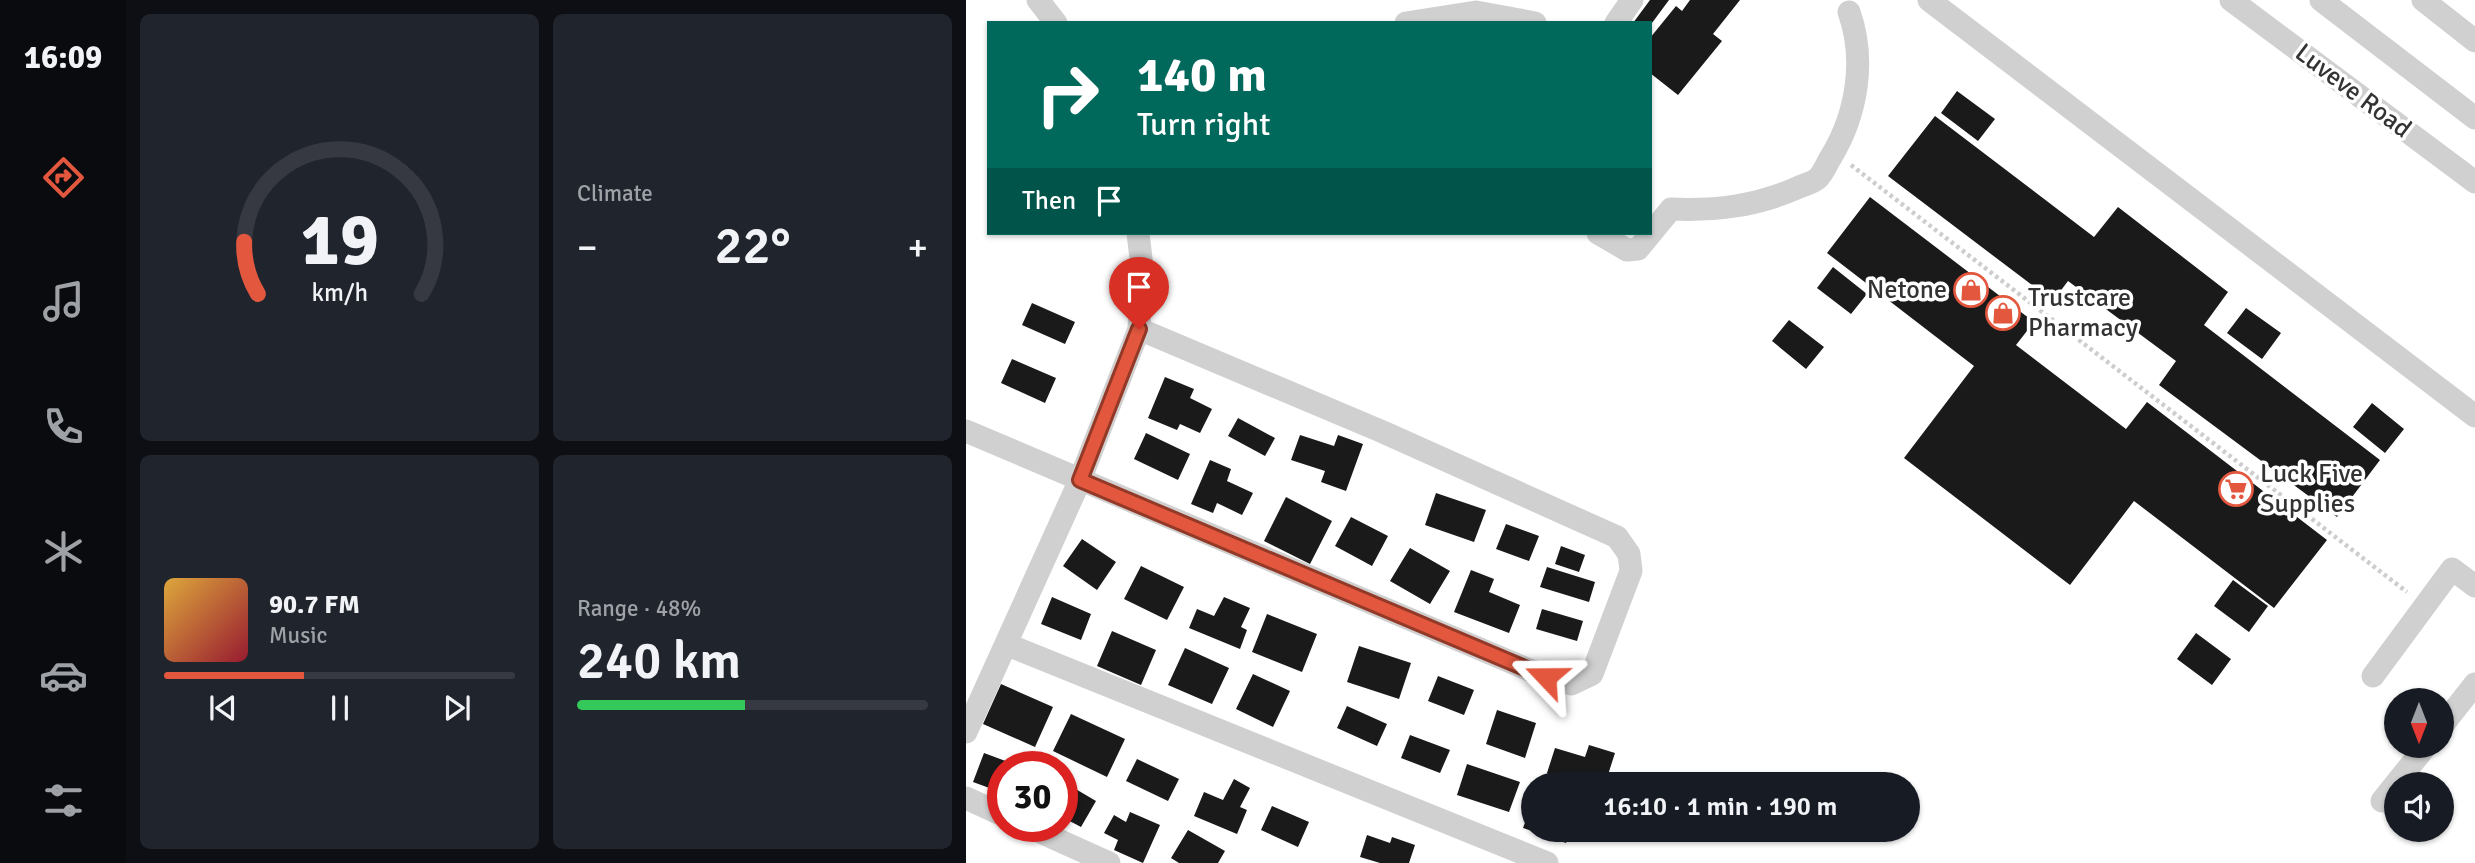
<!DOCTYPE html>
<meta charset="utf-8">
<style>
body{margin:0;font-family:Signika,sans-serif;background:#20242c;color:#f1f3f6;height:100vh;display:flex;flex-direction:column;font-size:26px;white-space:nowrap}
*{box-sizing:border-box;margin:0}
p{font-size:23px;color:#9ea1a6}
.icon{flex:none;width:38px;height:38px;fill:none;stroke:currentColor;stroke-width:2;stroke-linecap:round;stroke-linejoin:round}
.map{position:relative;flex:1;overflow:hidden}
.panel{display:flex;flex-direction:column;gap:14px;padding:14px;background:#0d0f14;width:840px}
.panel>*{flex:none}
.top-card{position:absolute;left:21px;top:21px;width:665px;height:214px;border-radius:0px;box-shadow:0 2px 5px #0004;background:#00695c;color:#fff;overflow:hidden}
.needle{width:46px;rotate:180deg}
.tools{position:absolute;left:1418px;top:688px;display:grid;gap:14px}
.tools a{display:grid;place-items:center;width:70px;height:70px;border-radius:50%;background:#171b24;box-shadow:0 2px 5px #0004;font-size:35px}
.speed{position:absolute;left:21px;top:751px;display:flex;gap:14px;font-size:35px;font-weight:700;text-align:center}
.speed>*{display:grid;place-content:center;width:91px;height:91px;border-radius:50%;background:#171b24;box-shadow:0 2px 5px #0004;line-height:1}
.speed .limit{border:10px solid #d22;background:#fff;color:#111}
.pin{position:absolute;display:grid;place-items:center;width:60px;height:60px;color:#fff;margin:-72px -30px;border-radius:50% 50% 50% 0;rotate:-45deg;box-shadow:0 0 7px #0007}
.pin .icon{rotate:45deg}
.me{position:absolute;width:77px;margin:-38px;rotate:293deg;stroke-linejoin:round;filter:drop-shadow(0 0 5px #0008)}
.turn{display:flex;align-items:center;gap:24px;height:147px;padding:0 35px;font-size:32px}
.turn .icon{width:91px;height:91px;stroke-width:2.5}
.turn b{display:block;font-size:49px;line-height:60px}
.then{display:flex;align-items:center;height:66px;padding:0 35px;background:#0003;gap:14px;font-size:26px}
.big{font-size:52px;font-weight:600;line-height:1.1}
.panel .widget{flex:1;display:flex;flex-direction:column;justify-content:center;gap:10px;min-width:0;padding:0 24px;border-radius:10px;background:#20242c}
.panel .dial{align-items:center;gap:0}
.dial svg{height:182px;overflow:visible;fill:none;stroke:#363941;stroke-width:7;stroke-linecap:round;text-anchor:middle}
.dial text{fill:#f1f3f6;stroke:none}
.song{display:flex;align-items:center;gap:21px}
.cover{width:84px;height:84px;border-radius:10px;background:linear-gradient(135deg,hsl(40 70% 55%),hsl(350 70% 35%))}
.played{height:7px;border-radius:4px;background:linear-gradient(90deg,#e2573d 40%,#363941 40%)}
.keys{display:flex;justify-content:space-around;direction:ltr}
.heat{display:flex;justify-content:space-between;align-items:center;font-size:38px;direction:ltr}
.charge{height:10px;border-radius:5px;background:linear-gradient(90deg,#34c759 48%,#363941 0)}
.panel .tiles{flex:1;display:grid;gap:14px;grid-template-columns:repeat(2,1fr)}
.trip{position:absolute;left:555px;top:772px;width:399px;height:70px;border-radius:35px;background:#171b24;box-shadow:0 2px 5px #0004;font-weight:600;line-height:70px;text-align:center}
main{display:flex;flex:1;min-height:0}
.dock{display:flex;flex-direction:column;width:126px;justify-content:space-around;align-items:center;background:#090b0e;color:#9ea1a6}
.dock .icon{width:49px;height:49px}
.dock .selected{color:#e2573d}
.dock b{font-size:32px;color:#f1f3f6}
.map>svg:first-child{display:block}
.building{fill:#1a1a1a}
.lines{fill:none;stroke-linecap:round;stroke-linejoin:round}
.path{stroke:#cdcdcd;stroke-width:4.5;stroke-dasharray:3.5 3.5;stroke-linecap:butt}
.minor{stroke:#d0d0d0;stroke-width:23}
.route-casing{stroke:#933928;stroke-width:18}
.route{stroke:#e2573d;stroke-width:12}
.labels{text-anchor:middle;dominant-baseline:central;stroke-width:7;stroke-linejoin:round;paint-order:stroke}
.street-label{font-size:26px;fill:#333;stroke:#fff}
.poi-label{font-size:26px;fill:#333;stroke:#fff;text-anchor:start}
</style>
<main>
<nav class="dock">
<b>16:09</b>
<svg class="icon selected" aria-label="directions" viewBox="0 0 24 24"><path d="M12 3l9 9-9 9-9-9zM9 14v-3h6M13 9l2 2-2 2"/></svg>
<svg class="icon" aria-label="music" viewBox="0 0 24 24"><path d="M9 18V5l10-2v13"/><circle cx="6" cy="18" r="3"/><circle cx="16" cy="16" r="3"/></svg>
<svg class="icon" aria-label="phone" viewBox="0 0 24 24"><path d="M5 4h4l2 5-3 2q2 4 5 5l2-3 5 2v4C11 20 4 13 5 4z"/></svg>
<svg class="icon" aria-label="climate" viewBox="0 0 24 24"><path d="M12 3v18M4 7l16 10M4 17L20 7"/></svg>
<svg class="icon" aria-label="car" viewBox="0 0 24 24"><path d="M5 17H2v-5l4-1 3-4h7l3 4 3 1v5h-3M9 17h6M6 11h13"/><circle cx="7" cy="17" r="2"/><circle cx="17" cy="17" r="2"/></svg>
<svg class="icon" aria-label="filters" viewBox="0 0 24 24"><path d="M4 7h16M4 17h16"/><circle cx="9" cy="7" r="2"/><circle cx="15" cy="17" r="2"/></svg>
</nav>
<section class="panel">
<div class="tiles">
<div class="widget dial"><svg viewBox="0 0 100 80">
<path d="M14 69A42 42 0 1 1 86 69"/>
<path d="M14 69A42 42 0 0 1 8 46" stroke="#e2573d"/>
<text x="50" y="56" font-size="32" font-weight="700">19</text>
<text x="50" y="72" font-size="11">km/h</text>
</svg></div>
<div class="widget"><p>Climate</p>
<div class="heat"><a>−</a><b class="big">22°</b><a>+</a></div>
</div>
<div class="widget">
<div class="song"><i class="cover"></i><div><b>90.7 FM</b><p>Music</p></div></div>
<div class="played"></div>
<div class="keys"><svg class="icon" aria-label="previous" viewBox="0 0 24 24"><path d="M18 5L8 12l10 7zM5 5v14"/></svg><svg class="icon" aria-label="pause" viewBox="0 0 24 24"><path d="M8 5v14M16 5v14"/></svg><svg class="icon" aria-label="next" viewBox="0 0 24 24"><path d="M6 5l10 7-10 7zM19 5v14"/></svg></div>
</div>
<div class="widget"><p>Range · 48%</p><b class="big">240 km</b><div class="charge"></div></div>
</div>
</section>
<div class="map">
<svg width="1509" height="863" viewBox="0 0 1509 863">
<rect width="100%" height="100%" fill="#fff"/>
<path class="building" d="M684 0H703L686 23H667Z
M724 0H774L747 34 756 41 712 95 684 73V38L710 6 716 11Z
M991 91 1029 119 1012 141 975 113Z
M969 116 1128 237 1152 207 1262 292 1238 325 1414 460 1371 517 1193 385 1210 361 1102 281 1087 301 922 176Z
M904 197 1068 322 1050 345 1160 429 1181 402 1361 540 1308 608 1168 501 1104 585 938 458 1008 366 861 253Z
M867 267 901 294 885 314 851 288Z
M66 303 109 322 99 344 56 325Z
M1280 308 1315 333 1296 359 1261 333Z
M823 320 858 347 840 369 806 341Z
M46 359 90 378 79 403 35 383Z
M199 377 228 389 224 398 246 409 234 433 214 424 211 430 182 418Z
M1406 403 1438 429 1419 453 1387 427Z
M272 418 309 438 299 456 262 436Z
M180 433 224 454 212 480 168 459Z
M334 435 368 446 372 435 397 444 380 491 355 482 359 471 325 460Z
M244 460 265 469 261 481 287 493 276 515 251 503 247 513 225 504Z
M470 493 520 510 508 542 459 525Z
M320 497 366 521 344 564 298 541Z
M385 517 422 536 406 566 369 546Z
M540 524 573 536 563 561 530 549Z
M116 539 150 562 131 590 97 566Z
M595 546 619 555 613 572 589 564Z
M444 548 484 571 464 604 424 581Z
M175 566 218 587 201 620 158 599Z
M581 567 629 582 623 602 574 587Z
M505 570 528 579 523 592 554 605 543 633 488 612Z
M1267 580 1302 606 1283 632 1248 606Z
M86 597 125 614 115 640 75 624Z
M258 597 284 608 275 627 281 630 274 649 223 628 231 609 248 616Z
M576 609 617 621 611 641 570 629Z
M301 614 351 634 336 672 286 652Z
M146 631 190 650 175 685 131 666Z
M1230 633 1265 659 1246 685 1211 659Z
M393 646 445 663 433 699 381 682Z
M219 648 263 668 246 704 202 685Z
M287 674 324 691 307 727 270 709Z
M472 676 508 690 498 715 462 701Z
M35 684 87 707 69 747 17 724Z
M381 706 421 724 411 746 371 728Z
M531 710 570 723 559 758 520 744Z
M105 714 159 739 141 777 87 751Z
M444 735 484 750 474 773 435 758Z
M623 745 649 753 639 784H615L581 773 589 748 619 757Z
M18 753 53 766H37V793L7 782Z
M171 759 213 779 202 801 160 781Z
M501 764 554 782 543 812 491 795Z
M268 779 284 788 274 807 281 810 271 834 228 816 238 792 257 800Z
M96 781 130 801 115 827 96 817Z
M567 801V830H605L600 843 557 828Z
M306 806 343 822 332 847 295 830Z
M164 812 194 825 177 863 148 850 152 840 138 833 148 815 160 822Z
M222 830 259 851 252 863H213L205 858Z
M401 835 424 843 426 837 449 845 443 863H414L394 857Z"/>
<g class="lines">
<path class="path" d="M885 165 1441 592"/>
<path class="minor" d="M72 0 90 23
M963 0 1509 416
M1265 0 1509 182
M1355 0 1509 118
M1457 0 1509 41
M440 23 510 12 569 23
M650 23 666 0
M632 233 661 250 672 249 705 209C750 211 790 206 831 188 837 185 846 183 851 179 857 174 861 163 865 157 891 114 900 60 883 12
M0 431 580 677 605 684 626 674 665 571 663 554 651 537 417 432 173 329
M42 645 581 863
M1407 676 1486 569 1509 586
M1475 727 1509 684
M0 732 114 480 173 329 176 267 172 233
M0 798 37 815
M1416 801 1460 746
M61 826 143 863"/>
</g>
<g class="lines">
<g class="route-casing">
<path id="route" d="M173 329 114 480 580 677"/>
</g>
<use href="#route" class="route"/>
</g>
<defs>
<g id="shop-ring" transform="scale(1.75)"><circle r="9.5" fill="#fff" stroke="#e2573d" stroke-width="1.5"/><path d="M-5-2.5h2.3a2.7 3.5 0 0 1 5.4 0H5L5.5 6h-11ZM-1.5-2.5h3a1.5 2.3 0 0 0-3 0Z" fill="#e2573d"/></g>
<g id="supermarket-ring" transform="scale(1.75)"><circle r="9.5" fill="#fff" stroke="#e2573d" stroke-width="1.5"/><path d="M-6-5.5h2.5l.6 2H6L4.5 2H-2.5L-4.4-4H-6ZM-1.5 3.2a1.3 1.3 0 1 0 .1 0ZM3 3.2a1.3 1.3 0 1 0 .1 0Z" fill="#e2573d"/></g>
</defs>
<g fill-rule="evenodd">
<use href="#shop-ring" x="1005" y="290"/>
<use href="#shop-ring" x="1037" y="313"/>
<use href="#supermarket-ring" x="1270" y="489"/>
</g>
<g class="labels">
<g class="street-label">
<text transform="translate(1387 91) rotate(37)">Luveve Road</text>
</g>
<g class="poi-label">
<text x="981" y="290" text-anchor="end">Netone</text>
<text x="1062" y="298">Trustcare<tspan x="1062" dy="30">Pharmacy</tspan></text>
<text x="1294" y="474">Luck Five<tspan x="1294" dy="30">Supplies</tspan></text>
</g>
</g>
</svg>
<div class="tools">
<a><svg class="needle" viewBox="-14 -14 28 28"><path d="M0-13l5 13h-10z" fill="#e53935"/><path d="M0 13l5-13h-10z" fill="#9ea1a6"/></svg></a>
<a><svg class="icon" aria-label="sound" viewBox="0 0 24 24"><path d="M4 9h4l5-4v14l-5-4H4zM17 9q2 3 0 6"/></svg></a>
</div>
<div class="speed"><div class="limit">30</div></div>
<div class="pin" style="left:173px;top:329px;background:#d93025"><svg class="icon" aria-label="arrive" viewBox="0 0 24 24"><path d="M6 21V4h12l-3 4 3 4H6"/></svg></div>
<svg class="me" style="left:580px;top:677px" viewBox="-20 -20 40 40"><path d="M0-17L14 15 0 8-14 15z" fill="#e2573d" stroke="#fff" stroke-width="4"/></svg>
<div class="trip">16:10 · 1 min · 190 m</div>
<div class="top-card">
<div class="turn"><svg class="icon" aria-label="right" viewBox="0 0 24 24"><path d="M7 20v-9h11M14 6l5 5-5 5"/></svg><div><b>140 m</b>Turn right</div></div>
<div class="then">Then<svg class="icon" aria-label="arrive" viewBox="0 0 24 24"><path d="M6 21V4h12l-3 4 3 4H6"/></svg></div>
</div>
</div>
</main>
